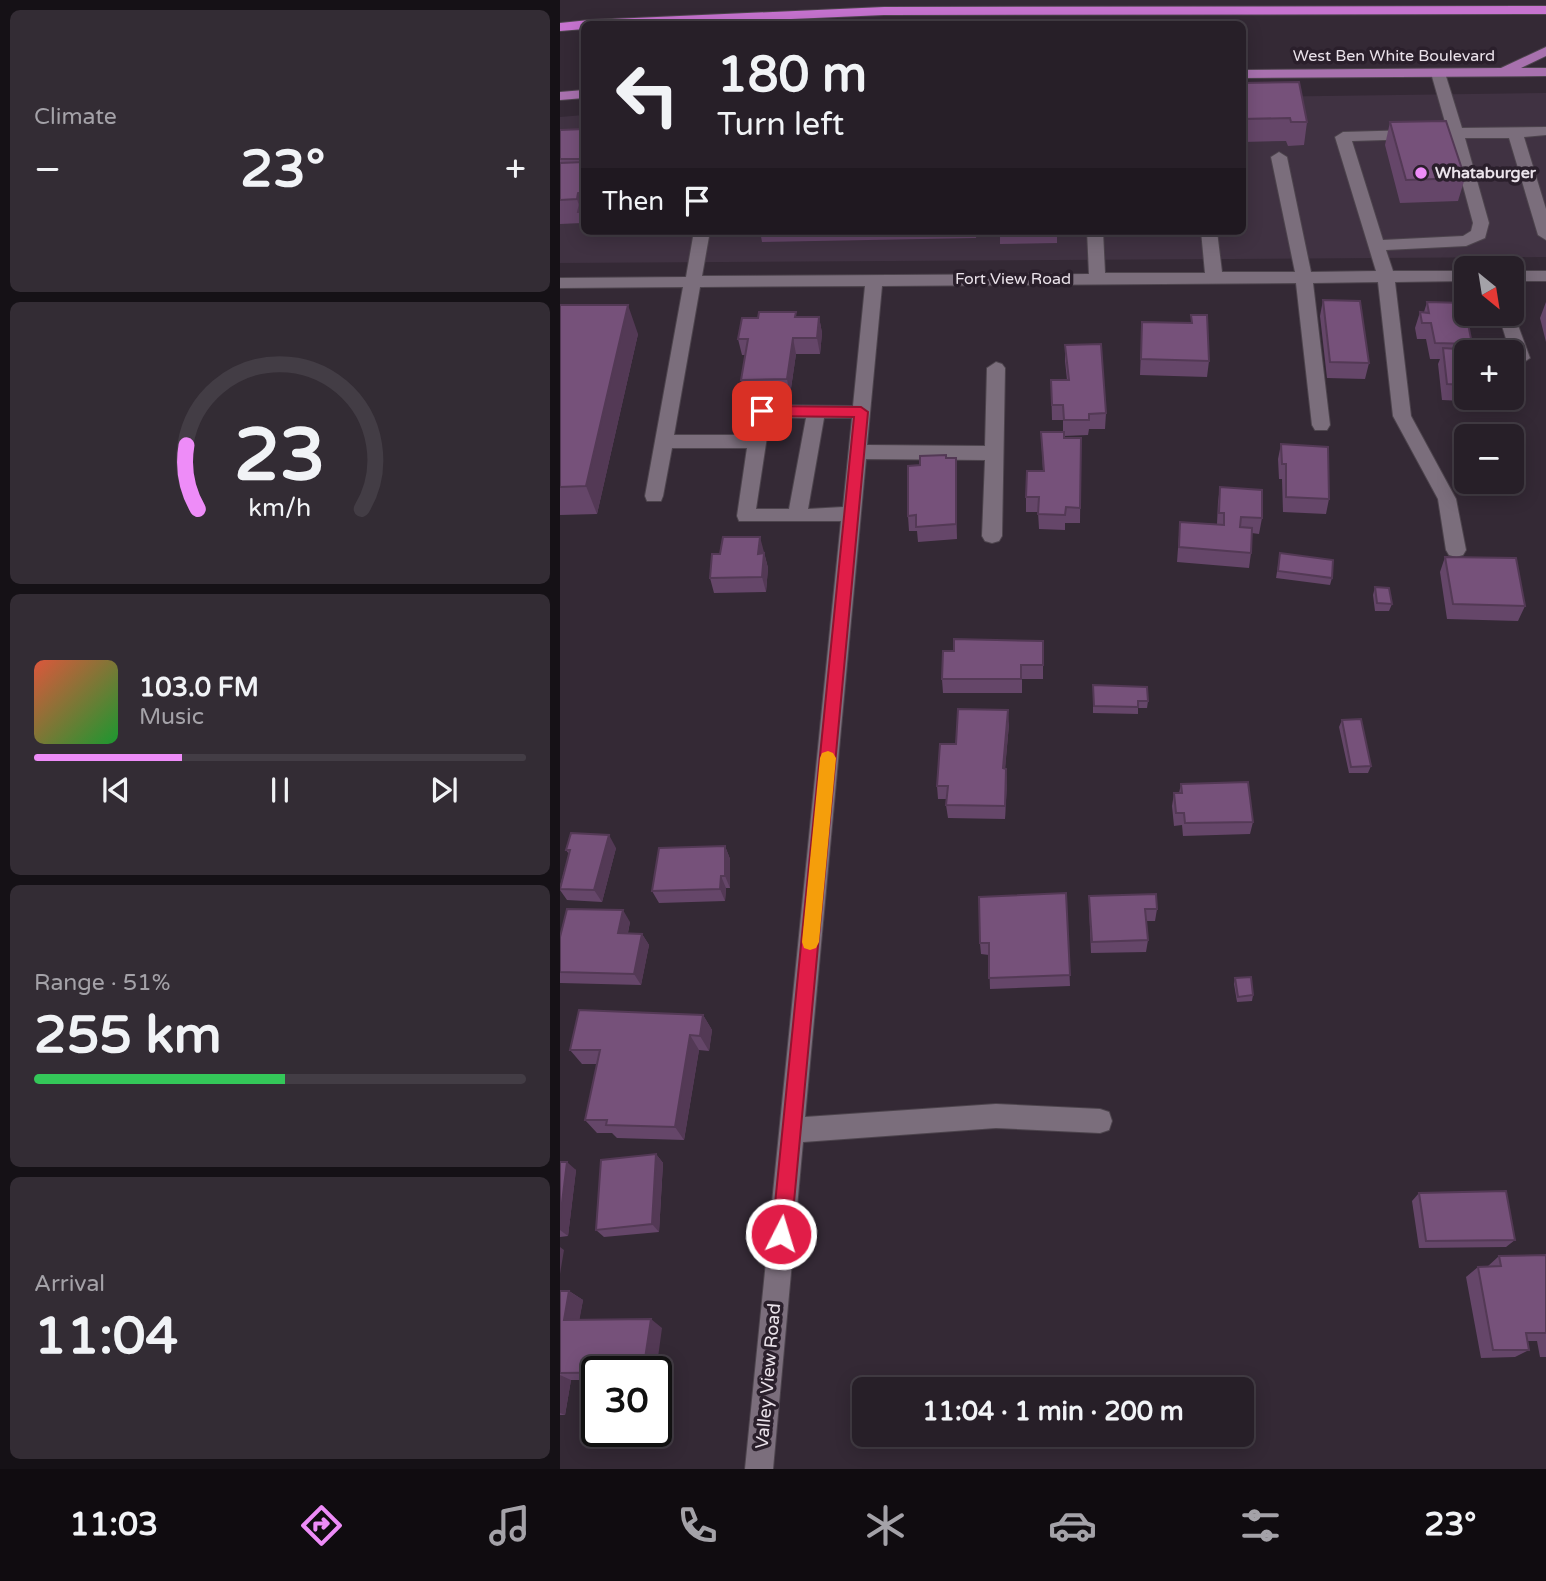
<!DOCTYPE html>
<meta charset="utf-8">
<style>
body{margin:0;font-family:"Varela Round",sans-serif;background:#332c34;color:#f1f3f6;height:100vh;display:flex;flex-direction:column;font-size:26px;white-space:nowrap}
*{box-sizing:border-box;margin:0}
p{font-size:23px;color:#a4a2a8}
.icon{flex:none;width:38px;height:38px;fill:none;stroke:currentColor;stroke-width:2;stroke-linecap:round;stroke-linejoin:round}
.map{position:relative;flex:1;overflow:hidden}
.details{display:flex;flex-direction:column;gap:10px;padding:10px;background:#151116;width:560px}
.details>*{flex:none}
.top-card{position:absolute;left:21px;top:21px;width:665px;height:214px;border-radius:10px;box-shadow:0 4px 18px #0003,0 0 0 2px #433d45;background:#271f28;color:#f1f3f6;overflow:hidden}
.needle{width:46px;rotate:150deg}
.buttons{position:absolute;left:894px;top:256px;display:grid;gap:14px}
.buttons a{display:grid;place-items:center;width:70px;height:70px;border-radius:10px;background:#271f28;box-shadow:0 4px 18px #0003,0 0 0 2px #433d45;font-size:35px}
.speed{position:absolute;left:21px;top:1356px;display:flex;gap:14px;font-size:35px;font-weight:700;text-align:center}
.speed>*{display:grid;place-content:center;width:91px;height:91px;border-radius:50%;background:#271f28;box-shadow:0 4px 18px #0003,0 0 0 2px #433d45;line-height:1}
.speed .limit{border:4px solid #111;border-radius:10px;background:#fff;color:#111}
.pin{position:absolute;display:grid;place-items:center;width:60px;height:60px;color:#fff;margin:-30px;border-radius:14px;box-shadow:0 4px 10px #0006}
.me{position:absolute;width:77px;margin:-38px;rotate:5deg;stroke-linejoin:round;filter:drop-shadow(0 0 5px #0008)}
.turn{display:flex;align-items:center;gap:24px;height:147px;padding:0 21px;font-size:32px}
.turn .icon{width:91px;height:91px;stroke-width:2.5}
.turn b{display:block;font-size:49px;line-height:60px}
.then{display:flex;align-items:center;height:66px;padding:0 21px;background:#0003;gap:14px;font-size:26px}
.big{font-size:52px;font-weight:700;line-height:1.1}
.details .card{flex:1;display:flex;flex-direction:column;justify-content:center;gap:10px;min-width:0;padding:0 24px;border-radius:10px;background:#332c34}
.details .dial{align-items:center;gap:0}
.dial svg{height:182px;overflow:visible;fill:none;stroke:#433d45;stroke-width:7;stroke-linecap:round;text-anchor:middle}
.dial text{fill:#f1f3f6;stroke:none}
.song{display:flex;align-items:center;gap:21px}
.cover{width:84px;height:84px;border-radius:10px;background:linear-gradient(135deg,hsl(10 70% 55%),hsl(130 70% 35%))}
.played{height:7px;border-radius:4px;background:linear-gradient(90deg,#ee8cf8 30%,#433d45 30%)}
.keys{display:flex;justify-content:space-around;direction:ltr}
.heat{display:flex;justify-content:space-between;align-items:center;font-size:38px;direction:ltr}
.charge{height:10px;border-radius:5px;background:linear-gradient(90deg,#34c759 51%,#433d45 0)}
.trip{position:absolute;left:292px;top:1377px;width:402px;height:70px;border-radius:10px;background:#271f28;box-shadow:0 4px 18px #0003,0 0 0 2px #433d45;font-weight:700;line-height:70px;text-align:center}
.dock{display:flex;height:112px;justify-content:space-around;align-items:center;background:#100c10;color:#a4a2a8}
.dock .icon{width:49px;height:49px}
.dock .current{color:#ee8cf8}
.dock b{font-size:32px;color:#f1f3f6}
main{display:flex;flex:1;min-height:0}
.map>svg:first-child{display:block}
.built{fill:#403242}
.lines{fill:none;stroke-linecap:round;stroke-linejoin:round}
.minor-casing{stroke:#4d444d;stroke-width:2}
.major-casing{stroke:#4d444d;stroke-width:2}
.highway-casing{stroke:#4d444d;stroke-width:2}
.minor{fill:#7b6e7c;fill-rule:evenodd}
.major{fill:#a871ae;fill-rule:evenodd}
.highway{fill:#c673cf;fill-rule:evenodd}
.wall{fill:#654669}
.shaded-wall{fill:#533955}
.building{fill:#76517a;stroke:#533955;stroke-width:2}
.route{fill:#e11d48;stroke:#92132f;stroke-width:2}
.slow{fill:#f59e0b}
.poi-dot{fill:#ee8cf8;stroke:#2a1f2b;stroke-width:2.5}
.labels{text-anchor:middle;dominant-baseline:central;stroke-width:7;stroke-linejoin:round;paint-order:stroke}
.far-street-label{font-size:16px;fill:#eae2ea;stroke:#2a1f2b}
.far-poi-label{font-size:16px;font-weight:bold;fill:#eae2ea;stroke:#2a1f2b;text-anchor:start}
.street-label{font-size:18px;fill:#eae2ea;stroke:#2a1f2b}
</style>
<main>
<section class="details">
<div class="card"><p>Climate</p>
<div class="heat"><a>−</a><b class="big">23°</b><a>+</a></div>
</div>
<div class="card dial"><svg viewBox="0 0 100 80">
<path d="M14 69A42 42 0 1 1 86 69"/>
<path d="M14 69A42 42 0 0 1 9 41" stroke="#ee8cf8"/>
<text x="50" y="56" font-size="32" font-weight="700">23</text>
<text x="50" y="72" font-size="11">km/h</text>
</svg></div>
<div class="card">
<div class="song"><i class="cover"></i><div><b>103.0 FM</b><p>Music</p></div></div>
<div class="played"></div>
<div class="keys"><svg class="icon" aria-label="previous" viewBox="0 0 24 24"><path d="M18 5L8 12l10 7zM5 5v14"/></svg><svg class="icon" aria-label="pause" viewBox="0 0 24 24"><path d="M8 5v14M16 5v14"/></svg><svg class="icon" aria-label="next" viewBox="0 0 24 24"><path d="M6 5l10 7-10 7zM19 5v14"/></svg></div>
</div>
<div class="card"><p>Range · 51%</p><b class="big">255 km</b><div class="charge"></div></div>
<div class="card"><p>Arrival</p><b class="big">11:04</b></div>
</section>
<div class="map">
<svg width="986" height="1469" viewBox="0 0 986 1469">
<rect width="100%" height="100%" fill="#342935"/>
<path class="built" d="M986 93V257L0 263V117L24 115V231H682L683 97Z"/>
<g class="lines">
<g class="minor-casing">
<path id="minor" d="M878 69 885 73 902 128 986 127V135L964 137 986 209V240L978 235 949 138H905L929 223 925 238 906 246 826 250 833 271H906V281L835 282 851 416 896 499 906 550 903 555 896 557 889 555 886 550 878 499 833 416 818 282 753 283 770 425 767 430H755L752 425 736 283 322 286 307 445 425 446 427 368 436 362 442 364 445 368 442 536 439 541 432 543 425 541 422 536 425 460 306 459 245 1117 436 1104 540 1109 549 1112 552 1121 549 1130 540 1133 436 1128 243 1142 213 1469H185L281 521H179L177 516 187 448H112L103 496 101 501H87L85 496 123 287 0 288V278L126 277 134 231H150L142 276 529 274 527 231H543L545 273H645L641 231H657L662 272H735L711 157 719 152 727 157 751 272 816 271 775 137 783 132 887 129 871 73ZM890 138 913 223 911 231 903 236 823 240 792 141ZM305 286 293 406 202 405 196 407 189 435H114L140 287ZM210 417 246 418 229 509H196ZM264 418H292L283 507 248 509Z
M952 271H986V281H952Z
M952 309 970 358 961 364 952 358 938 313H952Z"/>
</g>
<g class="major-casing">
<path id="major" d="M986 47V56L961 68H986V76L682 78V70L941 68Z
M24 90V98L0 100V92Z"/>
</g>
<g class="highway-casing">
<path id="highway" d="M986 6V14L324 15 112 24H24V29L0 31V23L29 20 324 7Z"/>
</g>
<use href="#minor" class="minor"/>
<use href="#major" class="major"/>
<use href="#highway" class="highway"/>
</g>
<path class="wall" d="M682 83 747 122 744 145 728 146 726 141 682 142Z
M830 122 905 178 898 201 840 203 825 145Z
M24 129V231L22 223 0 224V130Z
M24 231H72L71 234 26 235Z
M200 231H417L416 238 202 242Z
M440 231H497V243L440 244Z
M562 231H611V233L563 234Z
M763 300 809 363 805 379 767 378 760 316Z
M867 302 912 344 910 350 906 352V393L904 401 882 400 878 364 880 359H870L866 339H857L855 328 860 312H864Z
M986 302V342L980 318Z
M0 305 78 334 37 514 0 515Z
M631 315 649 361 647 377 580 375 582 322 631 323Z
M237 317H259L262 333 260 354H236L230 395 185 396 181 380 185 355H182L178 339Z
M505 345 546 413 545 429H529L528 435 504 436V438H521L520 523H505V530L479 529 478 512H466V497L483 471 481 432H503V420H492L491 380H507L505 361Z
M907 425 932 436H906V442L905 433Z
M721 444 769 499 766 514 723 512 722 479H719L718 459Z
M906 450V481H931L930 485 906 483 903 458Z
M386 458 397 473V539L358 542 357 531H349L348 516 360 465Z
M660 487 702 518 699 534 692 533 691 553 689 568 617 562 620 522 657 524 658 502Z
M204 552 208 568 206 592 154 593 150 578Z
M720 553 772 578 770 585 716 578Z
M885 557 965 606 958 621 887 619 880 572Z
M815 587 832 604 829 611H815L813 595Z
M483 641V679H462V693H383L382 679 394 651Z
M533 685 588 701 587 708H578V714L533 713Z
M782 720 811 766 808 773H789L779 727Z
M449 724 445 768 446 769 447 782 445 819 388 818 386 805 387 799H378L377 786 396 744Z
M621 784 693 822 690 834 623 836 622 825 614 826 612 806 614 793H619Z
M165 846 170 859V888H166L165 901 99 903 92 891Z
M56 848 42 902 7 900 0 890V886L9 854 6 850Z
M506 893 510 986 430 989 429 955 421 954 420 943Z
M529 896 597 909 595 921H586L588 940 586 952 531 953 529 908Z
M70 922 68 933 82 934 89 945 81 985 0 983V937Z
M675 978 693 995 692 1001 677 1002 674 984Z
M143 1015 152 1030 149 1051 139 1050 124 1140 57 1138 52 1133H37L25 1120 37 1064H22L10 1050Z
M96 1154 103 1163 99 1232 44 1237 36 1230Z
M0 1162 16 1170 8 1236 0 1237Z
M859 1193 955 1240 946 1247 859 1248 852 1201Z
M986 1255V1357H980L977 1341H967L969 1350 955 1357 921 1358 906 1277 918 1267H927L939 1256Z
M0 1291H9L23 1300 19 1320 102 1328 37 1372V1380H11L5 1415H0Z"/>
<path class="shaded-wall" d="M18 193 24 211 21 212 17 199Z
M68 305 78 334 37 514 26 486Z
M259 317 262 333 260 354 257 338Z
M233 338 236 354 230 395 227 379Z
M396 458 397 473V539L396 524Z
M200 537 204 552 202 569 198 554Z
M204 553 208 568 206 592 202 577Z
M448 710 449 724 444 782 443 768Z
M446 769 447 782 445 819V806Z
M49 835 56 848 42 902 34 890Z
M165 846 170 859V888L165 876Z
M161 876 166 888 165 901 160 889Z
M63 910 70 922 65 945 58 933Z
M82 934 89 945 81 985 74 974Z
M143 1015 152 1030 149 1051 140 1036Z
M130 1035 139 1050 124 1140 115 1127Z
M96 1154 103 1163 99 1232 92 1224Z
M7 1162 16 1170 8 1236 0 1230V1219Z
M0 1247 4 1250 0 1274Z
M9 1291 23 1300 18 1328 4 1320Z
M91 1319 102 1328 96 1372H83Z
M0 1375 11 1380 5 1415 0 1413Z"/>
<path class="building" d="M739 82 747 122H731L730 118 682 119V83Z
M886 121 905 178 846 180 830 122Z
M24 129V159H0V130Z
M24 162V192L18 193 17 199 0 200V163Z
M21 200H24V212H18Z
M763 300 800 301 809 363 770 362Z
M867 302 904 303 912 344 875 343 871 323H862L860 312 869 313Z
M0 305H68L26 486 0 487Z
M199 312H236L235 317H259L257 338H233L227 379 181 380 188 339H178L182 318H198Z
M631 315H647L649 361 581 359 582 322 632 323Z
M541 344 546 413 529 414V420H504L503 405H492L491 380H509L505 345Z
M883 348 925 351V352H906V385L887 384Z
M907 425 930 426 932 436H910Z
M481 432H504V438H521L520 508 506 507 505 515 478 514 479 497H466L467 471H484Z
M721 444 768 447 769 499 726 497V464H722Z
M386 455V458H396V524L356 527V515L348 516V466L360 465V456Z
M660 487 702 490V518L681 517 680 527 692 528 691 553 619 547 620 522 664 525V513H659Z
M163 537H200L198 554 204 553 202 577 150 578 152 554H160Z
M720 553 773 560 772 578 718 571Z
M885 557 956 558 965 606 893 604Z
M815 587 829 588 832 604 817 603Z
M394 639 483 641V665H461V679H382L383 651H394Z
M533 685 587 687 588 701H578V707L534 706Z
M398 709 448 710 443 768 446 769 445 806 386 805 388 786H377L380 744H396Z
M801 719 811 766 791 767 782 720Z
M688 782 693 822 625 823 624 813H616L614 793H622L621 784Z
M11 833 49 835 34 890 0 889 10 850H6Z
M165 846V876H161L160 889 92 891 99 848Z
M506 893 510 975 429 978V943H420L419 897Z
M596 894 597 909H585L588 940 532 942 529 896Z
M7 909 63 910 58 933 82 934 74 974 0 972V937Z
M691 977 693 995 678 997 675 978Z
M19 1010 143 1015 140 1036 130 1035 115 1127 46 1125 47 1120H25L40 1050H10Z
M96 1154 92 1224 36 1230 41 1160Z
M0 1162H7L0 1219Z
M946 1191 955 1240 866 1241 859 1193Z
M986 1255V1333H966L969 1350H933L918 1267 941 1266 939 1256Z
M0 1291H9L4 1320 91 1319 83 1372 0 1373Z"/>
<path class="route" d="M202 406 301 407 308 412 231 1234 228 1241 221 1244 214 1241 212 1234 294 417 202 416 195 411Z"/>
<path class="slow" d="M268 751 273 753 276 758 259 942 256 948 250 950 244 948 242 942 260 758 262 753Z"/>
<circle class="poi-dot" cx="861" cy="173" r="7"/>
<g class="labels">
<g class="far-street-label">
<text x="834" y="56">West Ben White Boulevard</text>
<text x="453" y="279">Fort View Road</text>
</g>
<g class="far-poi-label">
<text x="875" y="173">Whataburger</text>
</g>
<g class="street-label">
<text transform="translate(208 1376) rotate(-85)">Valley View Road</text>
</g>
</g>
</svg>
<div class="buttons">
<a><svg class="needle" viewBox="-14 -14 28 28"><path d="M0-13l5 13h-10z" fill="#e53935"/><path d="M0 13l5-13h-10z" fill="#a4a2a8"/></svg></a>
<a>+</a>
<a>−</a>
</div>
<div class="speed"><div class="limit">30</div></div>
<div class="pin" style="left:202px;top:411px;background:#d93025"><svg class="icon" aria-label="arrive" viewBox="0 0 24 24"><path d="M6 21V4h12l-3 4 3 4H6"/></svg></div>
<svg class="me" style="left:221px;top:1234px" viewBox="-20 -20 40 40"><circle r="17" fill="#e11d48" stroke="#fff" stroke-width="3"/><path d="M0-11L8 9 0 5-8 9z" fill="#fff"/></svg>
<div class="trip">11:04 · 1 min · 200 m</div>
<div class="top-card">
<div class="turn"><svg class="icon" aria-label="left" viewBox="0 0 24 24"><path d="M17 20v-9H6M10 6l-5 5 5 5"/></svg><div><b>180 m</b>Turn left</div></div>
<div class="then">Then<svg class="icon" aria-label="arrive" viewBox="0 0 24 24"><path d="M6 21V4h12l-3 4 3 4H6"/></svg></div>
</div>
</div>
</main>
<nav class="dock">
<b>11:03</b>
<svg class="icon current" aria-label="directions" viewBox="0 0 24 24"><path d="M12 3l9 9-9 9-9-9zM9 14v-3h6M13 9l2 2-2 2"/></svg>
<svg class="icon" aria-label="music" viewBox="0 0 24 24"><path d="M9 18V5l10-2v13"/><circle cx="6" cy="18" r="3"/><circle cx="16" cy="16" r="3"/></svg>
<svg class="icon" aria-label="phone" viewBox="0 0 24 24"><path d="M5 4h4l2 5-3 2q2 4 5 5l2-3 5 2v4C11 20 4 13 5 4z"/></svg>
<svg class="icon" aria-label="climate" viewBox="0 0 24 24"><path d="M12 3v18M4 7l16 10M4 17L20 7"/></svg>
<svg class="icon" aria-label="car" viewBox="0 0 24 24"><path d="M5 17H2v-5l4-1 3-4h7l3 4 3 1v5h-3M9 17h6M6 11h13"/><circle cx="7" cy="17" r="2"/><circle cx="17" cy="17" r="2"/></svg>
<svg class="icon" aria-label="filters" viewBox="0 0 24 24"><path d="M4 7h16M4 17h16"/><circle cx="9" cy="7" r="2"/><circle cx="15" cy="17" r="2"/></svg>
<b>23°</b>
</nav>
